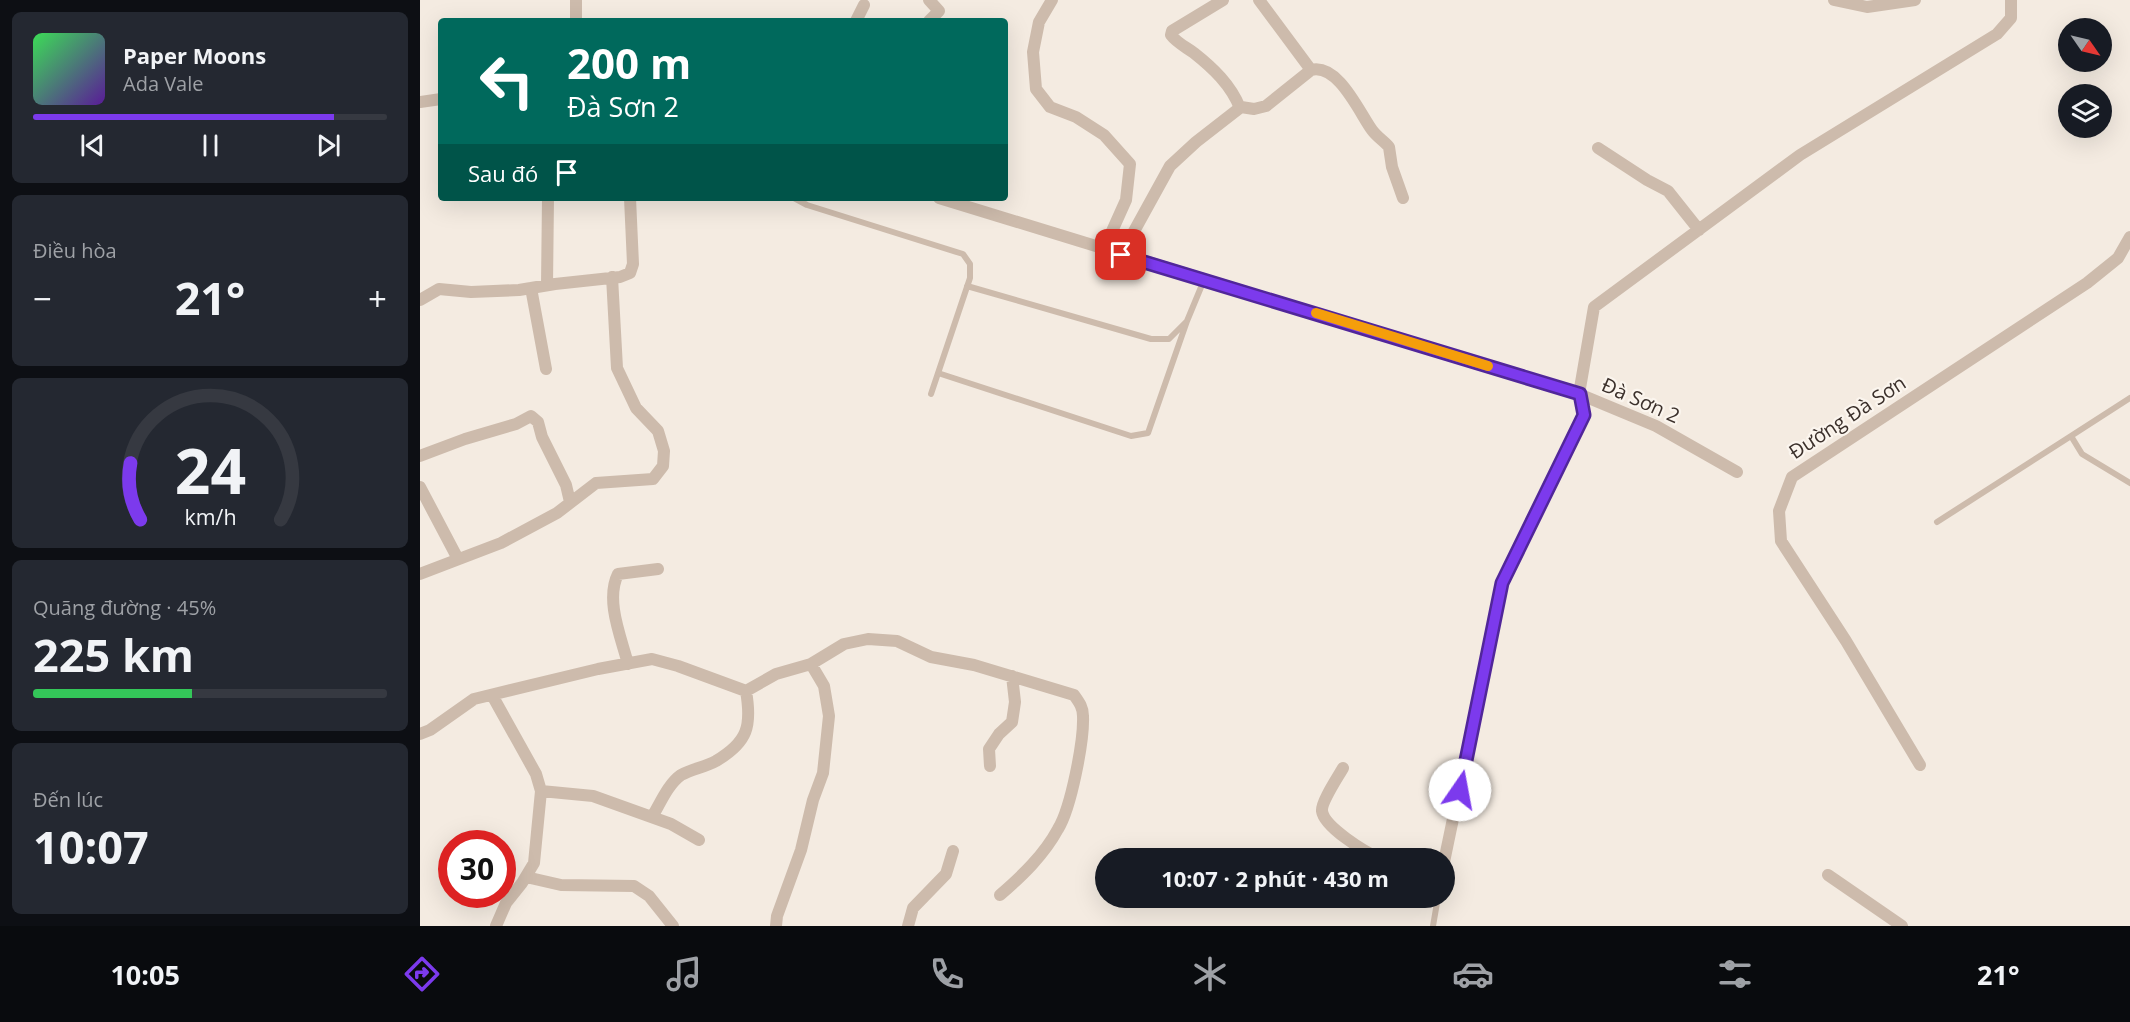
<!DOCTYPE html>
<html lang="vi">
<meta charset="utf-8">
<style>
body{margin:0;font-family:"Open Sans",sans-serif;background:#242831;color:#f1f3f6;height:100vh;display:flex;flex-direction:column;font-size:22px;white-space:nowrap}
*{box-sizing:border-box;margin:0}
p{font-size:20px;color:#9ea1a6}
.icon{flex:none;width:33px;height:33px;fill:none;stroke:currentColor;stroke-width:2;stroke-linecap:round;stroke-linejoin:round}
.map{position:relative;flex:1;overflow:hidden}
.details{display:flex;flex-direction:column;gap:12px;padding:12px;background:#0d0f14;width:420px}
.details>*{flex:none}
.banner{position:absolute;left:18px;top:18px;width:570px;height:183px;border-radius:6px;box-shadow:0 6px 24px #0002;background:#00695c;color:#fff;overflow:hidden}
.needle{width:39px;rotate:124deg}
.fabs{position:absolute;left:1638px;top:18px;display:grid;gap:12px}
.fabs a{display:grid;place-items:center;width:54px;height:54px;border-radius:50%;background:#171b24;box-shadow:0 6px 24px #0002;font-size:30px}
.speed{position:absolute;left:18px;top:830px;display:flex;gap:12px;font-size:30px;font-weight:700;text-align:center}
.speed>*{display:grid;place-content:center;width:78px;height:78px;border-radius:50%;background:#171b24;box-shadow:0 6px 24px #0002;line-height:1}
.speed .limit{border:9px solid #d22;background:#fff;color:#111}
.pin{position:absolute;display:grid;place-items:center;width:51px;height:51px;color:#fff;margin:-26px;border-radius:12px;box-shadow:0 3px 9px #0006}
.me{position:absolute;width:66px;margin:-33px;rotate:12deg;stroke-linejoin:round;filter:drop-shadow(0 0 4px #0008)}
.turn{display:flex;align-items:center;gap:21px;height:126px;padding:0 30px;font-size:27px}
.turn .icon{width:78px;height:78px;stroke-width:2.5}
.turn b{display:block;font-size:42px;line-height:51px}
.then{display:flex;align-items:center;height:57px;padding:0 30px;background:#0003;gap:12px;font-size:22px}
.big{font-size:45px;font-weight:700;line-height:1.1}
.details .card{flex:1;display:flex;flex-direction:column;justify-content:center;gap:9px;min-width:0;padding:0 21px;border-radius:9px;background:#242831}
.details .dial{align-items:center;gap:0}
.dial svg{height:156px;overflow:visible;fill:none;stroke:#363941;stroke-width:7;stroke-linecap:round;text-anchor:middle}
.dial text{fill:#f1f3f6;stroke:none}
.song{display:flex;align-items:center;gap:18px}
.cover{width:72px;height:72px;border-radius:9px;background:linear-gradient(135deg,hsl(130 70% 55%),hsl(270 70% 35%))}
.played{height:6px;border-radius:3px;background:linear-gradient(90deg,#7c3aed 85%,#363941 85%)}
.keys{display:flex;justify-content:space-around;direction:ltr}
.heat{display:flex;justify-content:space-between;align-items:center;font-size:33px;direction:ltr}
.charge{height:9px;border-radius:4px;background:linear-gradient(90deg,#34c759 45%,#363941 0)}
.trip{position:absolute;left:675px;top:848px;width:360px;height:60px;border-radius:30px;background:#171b24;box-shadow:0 6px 24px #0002;font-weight:700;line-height:60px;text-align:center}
.dock{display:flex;height:96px;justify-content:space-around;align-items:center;background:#090b0e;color:#9ea1a6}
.dock .icon{width:42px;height:42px}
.dock .on{color:#7c3aed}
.dock b{font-size:27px;color:#f1f3f6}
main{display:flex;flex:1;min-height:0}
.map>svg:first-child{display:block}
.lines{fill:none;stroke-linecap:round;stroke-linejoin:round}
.service{stroke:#cdbbac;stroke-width:6}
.minor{stroke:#cdbbac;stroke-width:12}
.route-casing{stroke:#51269a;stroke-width:15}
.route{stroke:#7c3aed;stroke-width:10}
.slow{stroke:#f59e0b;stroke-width:10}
.labels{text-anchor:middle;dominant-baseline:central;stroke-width:4.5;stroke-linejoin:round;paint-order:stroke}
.street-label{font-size:20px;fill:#3b302b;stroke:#fbf5ee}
</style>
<main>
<section class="details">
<div class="card">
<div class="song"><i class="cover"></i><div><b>Paper Moons</b><p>Ada Vale</p></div></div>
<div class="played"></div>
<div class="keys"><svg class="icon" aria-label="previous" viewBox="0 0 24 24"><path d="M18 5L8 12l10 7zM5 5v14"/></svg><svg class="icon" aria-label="pause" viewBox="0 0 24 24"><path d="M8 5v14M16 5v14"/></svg><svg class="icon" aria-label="next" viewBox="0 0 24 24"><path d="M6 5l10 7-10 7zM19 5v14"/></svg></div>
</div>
<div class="card"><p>Điều hòa</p>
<div class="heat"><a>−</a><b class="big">21°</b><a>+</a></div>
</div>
<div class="card dial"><svg viewBox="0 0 100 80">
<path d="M14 69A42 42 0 1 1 86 69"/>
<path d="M14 69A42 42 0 0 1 9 40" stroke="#7c3aed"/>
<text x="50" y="56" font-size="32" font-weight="700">24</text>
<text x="50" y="72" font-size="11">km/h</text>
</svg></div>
<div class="card"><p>Quãng đường · 45%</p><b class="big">225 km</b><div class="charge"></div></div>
<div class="card"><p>Đến lúc</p><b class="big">10:07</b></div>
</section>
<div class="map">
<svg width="1710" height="926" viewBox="0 0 1710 926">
<rect width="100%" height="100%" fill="#f4ebe1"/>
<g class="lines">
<path class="service" d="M374 198 387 205 543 254 550 264V278L511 394
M547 286 731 339H749L767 321 784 280
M518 373 711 436 728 433 767 321
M1710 398 1651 436 1662 454 1710 483
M1517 522 1651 436
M1013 926 1018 897"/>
<path class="minor" d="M156 0V21
M509 0 519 11 509 21
M632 0 619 22 613 52 616 89 630 107 656 117 684 135 710 164 706 200 684 249
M803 0 752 31 751 35C757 43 766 47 774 53 793 68 811 85 820 108
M839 0 891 70
M1414 0 1447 7 1495 0
M436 21 444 5
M0 102 21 99
M1178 148 1227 180 1248 191 1279 230
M519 198 1159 394 1236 426 1317 472
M701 255 750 166 776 142 821 107 834 109 846 106 891 70C918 63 939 112 952 130 957 137 964 141 969 147L972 167 983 198
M127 285 128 198
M111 288 126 369
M0 300 19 289 51 292 99 290 135 284 200 277 210 273 213 264 210 198
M0 456 45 439 96 424 111 416 118 422 122 437 146 485 150 502
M0 487 38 559
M0 574 81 543 137 513 176 483 233 479 243 466 244 451 238 431 216 408 197 368 192 277
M208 664C201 637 185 600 198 574L238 569
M391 664 424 644 448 639 477 641 511 657 554 665 654 695C659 702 663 707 663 716 664 741 651 808 638 829 624 855 602 876 580 895
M72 695 116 774 121 791 114 863 102 883 86 903 76 926
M0 734 10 730 54 699 178 669 232 659 258 666 326 691 356 674 391 664 404 686 409 716 403 773 393 800 381 850 357 916 356 926
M1500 765 1426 641 1361 541 1359 511 1372 477 1667 283 1698 258 1710 237
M570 766 569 749 579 734 592 722 595 702 592 676
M923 768C918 777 901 802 902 811 904 827 945 852 959 858
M121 791 173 796 251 824 279 840
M232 817C240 804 248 784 261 775 272 769 285 767 296 761 328 742 332 726 326 691
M1024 862 1082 583 1164 415 1159 394 1174 307 1380 155 1577 34 1591 18V0
M1408 875 1482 926
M106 877 141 885 214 886 229 896 253 926
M488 926 493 908 526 874 533 851"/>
</g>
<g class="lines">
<g class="route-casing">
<path id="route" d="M701 255 1160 394 1164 415 1082 583 1040 790"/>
</g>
<use href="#route" class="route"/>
<path class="slow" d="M896 313 1068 366"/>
</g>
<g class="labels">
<g class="street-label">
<text transform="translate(1221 400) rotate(24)">Đà Sơn 2</text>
<text transform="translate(1427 417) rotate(-33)">Đường Đà Sơn</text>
</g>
</g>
</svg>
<div class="fabs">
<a><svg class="needle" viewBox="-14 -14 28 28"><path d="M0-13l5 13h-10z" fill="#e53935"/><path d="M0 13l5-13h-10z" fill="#9ea1a6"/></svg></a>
<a><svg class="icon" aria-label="layers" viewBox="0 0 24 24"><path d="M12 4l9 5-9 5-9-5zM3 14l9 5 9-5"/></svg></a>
</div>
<div class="speed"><div class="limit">30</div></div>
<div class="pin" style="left:701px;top:255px;background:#d93025"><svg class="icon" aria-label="arrive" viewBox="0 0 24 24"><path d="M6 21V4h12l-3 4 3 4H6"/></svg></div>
<svg class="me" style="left:1040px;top:790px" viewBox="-20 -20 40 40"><circle r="19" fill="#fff"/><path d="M0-13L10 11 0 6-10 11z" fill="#7c3aed"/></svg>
<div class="trip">10:07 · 2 phút · 430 m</div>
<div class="banner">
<div class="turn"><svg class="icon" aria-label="left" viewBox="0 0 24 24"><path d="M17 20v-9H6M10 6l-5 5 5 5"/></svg><div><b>200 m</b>Đà Sơn 2</div></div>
<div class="then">Sau đó<svg class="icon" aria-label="arrive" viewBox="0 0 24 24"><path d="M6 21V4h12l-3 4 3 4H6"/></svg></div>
</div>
</div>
</main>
<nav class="dock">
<b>10:05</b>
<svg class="icon on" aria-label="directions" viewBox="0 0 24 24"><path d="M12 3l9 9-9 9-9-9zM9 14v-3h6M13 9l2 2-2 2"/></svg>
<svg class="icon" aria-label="music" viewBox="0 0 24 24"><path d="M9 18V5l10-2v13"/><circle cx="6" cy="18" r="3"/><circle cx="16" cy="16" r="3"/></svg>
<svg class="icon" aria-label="phone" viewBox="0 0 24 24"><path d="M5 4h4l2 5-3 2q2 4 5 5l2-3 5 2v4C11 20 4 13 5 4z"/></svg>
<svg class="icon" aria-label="climate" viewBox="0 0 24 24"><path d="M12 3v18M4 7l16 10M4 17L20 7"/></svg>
<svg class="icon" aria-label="car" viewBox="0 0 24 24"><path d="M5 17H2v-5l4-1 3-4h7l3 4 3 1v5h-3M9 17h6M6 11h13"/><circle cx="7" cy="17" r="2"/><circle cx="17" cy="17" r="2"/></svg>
<svg class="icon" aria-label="filters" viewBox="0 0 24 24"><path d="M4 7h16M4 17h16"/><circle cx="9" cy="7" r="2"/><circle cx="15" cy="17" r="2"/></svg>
<b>21°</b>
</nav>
